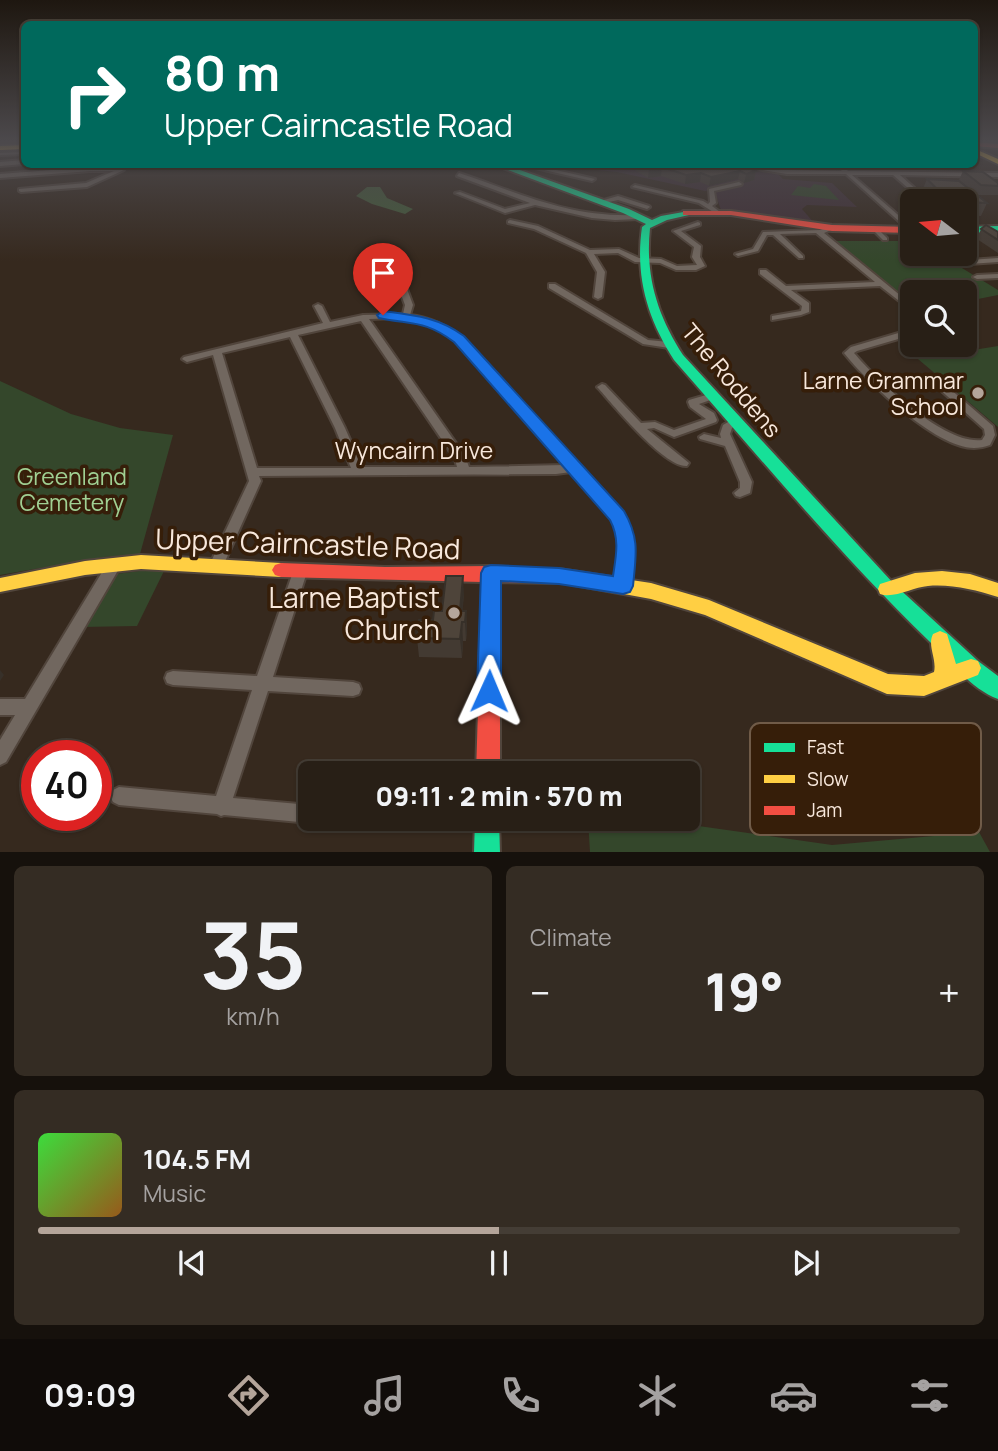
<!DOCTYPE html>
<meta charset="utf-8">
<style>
body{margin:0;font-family:Manrope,sans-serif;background:#342c23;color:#f1f3f6;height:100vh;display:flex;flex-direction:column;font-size:26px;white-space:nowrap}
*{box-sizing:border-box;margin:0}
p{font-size:23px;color:#a5a2a1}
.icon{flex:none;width:38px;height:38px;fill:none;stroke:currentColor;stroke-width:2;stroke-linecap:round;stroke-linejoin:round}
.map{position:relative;height:852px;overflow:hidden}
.drawer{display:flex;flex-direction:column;gap:14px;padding:14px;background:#16110c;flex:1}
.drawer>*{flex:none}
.hud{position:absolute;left:21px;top:21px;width:957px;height:147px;border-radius:10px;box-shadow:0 2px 5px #0004,0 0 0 2px #443d35;background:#00695c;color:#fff;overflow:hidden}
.needle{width:46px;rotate:286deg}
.fabs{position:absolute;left:900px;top:189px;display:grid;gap:14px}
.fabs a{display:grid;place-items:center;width:77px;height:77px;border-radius:10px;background:#281f16;box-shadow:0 2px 5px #0004,0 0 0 2px #443d35;font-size:35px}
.speed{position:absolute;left:21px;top:740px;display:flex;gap:14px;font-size:35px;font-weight:700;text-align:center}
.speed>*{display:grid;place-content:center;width:91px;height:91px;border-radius:50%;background:#281f16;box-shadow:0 2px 5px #0004,0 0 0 2px #443d35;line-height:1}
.speed .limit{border:10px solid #d22;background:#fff;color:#111}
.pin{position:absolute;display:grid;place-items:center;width:60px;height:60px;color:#fff;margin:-72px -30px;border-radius:50% 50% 50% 0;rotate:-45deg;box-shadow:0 0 7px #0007}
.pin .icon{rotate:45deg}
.me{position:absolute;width:77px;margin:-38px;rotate:1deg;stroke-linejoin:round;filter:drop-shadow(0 0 5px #0008)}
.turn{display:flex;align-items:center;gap:24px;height:147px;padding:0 28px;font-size:32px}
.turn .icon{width:91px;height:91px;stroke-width:2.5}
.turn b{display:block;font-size:49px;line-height:60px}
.big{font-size:52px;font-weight:800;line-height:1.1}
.drawer .tile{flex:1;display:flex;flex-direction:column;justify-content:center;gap:10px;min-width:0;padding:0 24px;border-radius:10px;background:#342c23}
.drawer .dial{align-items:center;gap:0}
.dial b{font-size:91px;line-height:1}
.song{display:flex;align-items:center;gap:21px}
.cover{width:84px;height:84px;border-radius:10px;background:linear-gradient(135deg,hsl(120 70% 55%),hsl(30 70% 35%))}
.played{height:7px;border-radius:4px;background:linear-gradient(90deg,#b4a59a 50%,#443d35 50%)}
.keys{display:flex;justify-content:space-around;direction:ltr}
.heat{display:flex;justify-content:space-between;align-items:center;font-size:38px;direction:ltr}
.drawer .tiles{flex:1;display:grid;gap:14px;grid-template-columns:1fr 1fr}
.tile:last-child{grid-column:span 2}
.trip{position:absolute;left:298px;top:761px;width:402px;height:70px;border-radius:10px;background:#281f16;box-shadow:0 2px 5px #0004,0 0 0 2px #443d35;font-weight:800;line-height:70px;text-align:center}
.dock{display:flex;height:112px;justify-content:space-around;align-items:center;background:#100c09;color:#a5a2a1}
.dock .icon{width:49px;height:49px}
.dock .on{color:#b4a59a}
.dock b{font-size:32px;color:#f1f3f6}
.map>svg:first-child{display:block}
.education{fill:#402f36}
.green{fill:#34472b}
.forest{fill:#445b3a}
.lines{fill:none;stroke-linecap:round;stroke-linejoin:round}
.street-casing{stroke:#51453c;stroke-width:4}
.fast-casing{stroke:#51453c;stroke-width:4}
.slow-casing{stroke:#51453c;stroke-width:4}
.jam-casing{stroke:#51453c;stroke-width:4}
.street{fill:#71675f;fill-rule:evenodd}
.fast{fill:#16e098;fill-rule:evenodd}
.slow{fill:#ffcf43;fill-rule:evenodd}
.jam{fill:#f24e42;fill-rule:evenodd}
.wall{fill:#433a32}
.shaded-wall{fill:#373029}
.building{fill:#4e443a;stroke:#373029;stroke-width:2}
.route{fill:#1a73e8;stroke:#114b97;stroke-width:2}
.poi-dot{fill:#b4a59a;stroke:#361e09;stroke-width:2.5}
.labels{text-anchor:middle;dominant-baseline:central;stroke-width:7;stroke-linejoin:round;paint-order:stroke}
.street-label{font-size:23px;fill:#f8e8dc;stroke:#361e09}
.poi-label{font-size:23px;fill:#f8e8dc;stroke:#361e09;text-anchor:end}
.park-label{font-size:23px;fill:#a0d093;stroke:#361e09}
.near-street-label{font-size:28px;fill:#f8e8dc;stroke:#361e09}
.near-poi-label{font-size:28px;fill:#f8e8dc;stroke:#361e09;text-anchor:end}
.key{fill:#361e09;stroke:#705b48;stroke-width:2}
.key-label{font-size:19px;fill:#f8e8dc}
</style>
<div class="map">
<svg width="998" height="853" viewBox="0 0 998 853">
<rect width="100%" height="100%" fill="#36291e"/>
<path class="education" d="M706 164 778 174 783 179 832 183 857 207 807 205 802 209 815 224 721 210 714 190 732 186 705 191 617 172 545 165Z"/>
<path class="green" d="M814 184 826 186 839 200 791 195 798 186 810 188Z
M835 241H912V254H939L998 290V295L968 301 964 298V292H912V303H909Z
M998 346V427L918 359Z
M0 381 71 414 120 428 173 435 140 554 104 557 0 575Z
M147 570 164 571 137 626 81 627 116 574Z
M588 819H649L832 845 979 832 990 852H590Z"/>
<path class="forest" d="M367 187H380L387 198 413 209 405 214 372 204 356 196Z"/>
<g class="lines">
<g class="street-casing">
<path id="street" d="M0 144H24V146H0Z
M24 152V154L0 155V153Z
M24 160V164L0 166V162Z
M518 164H530L595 179 592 181Z
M726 164H743L787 170 842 171 835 164H841L848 171 998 173V177L900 175 929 201H923L893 175H852L912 227 911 232 846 174H787Z
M90 167 121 168 124 170 87 187 21 192 19 191V189L86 183 114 171H90L0 178V174Z
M459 173C522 194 569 218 638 215L641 217 638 219 615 220 592 218 535 205 505 213 455 193 460 192 505 209 530 203 457 176Z
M739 182 742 184 741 185 714 191 716 203 712 206 720 212V214L718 215 699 203 632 187 635 185 703 201 708 204 710 202 709 189Z
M618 196 649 206 650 207 647 209 618 200 600 204 597 202Z
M510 220 538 226 590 250 619 249 639 258 661 259 677 266 697 265 692 257 694 247 673 231 698 222 700 223V225L681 231 701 246 700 257 705 266 696 270H676L660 263 635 262 618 253 594 254 605 272 602 297 598 299 594 297 597 272 586 253 534 229 508 223V221Z
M831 226 833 227V229L824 233 912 305V311L880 286 791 290 809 303V312L801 315 772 320V316L801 311 802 306 760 274V270H766L786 286 875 282 816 233 780 234 803 256V258H799L773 235H767L758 251 738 256 735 254 753 249 763 232 820 230Z
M873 228H877L887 238V240H883L873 230Z
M998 258V262L955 265 951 263 955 261Z
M998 274V278L977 279 973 277 977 275Z
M397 279 404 281 413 305 410 315C430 317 446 326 462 337L624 517 633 541 630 586 628 590 623 592 618 590 616 586 621 541 614 522 571 472 556 474 259 476 261 481 223 566 221 570 216 571 211 570 209 566 249 481 213 355 187 362 182 359 184 357 323 323 314 306 318 304 322 306 330 322 363 315 403 314 405 305 396 281ZM398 318C424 321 435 326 456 341L565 465 469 467 465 456 369 319ZM361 321 455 459 457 467H362L345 428 298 335ZM290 337 335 428 351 468H257L222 353Z
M549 284H555L648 340 669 342 673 345 669 348 643 344 549 288Z
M964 321 971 323V327L964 326Z
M912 329V335L857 351 854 353C878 381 944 445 982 440L985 435 984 429 927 378 929 376H935L993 426 995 435 990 445C985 447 979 448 974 448 936 448 867 382 844 353L851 347Z
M951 345H960L965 350 964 352H958Z
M602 384 605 385 641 423 655 422 674 430 706 419 690 407 688 402 689 400 713 393 718 396 716 398 699 404 714 413 717 420 716 422 674 437 654 428 647 429 689 463 687 466C665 468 614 406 599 389L597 387Z
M735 418 740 421 732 428 730 434 752 482 750 493 740 497 736 496 734 493 740 488V482L725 446 700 439 699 437 704 434 721 438 720 434 723 425Z
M115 558 120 559 122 563 120 567 6 762 0 765V740L15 715H0V699H25L110 559Z
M300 567 305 568 307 572 273 677 353 682 359 684 361 689 359 694 353 696 268 691 233 798 310 805V819H317V821L310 823 224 815 221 816 217 814 119 805 113 802 110 796 113 790 119 787 216 796 252 690 173 685 167 683 165 678 167 673 173 671 257 676 293 572 295 568Z"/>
</g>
<g class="fast-casing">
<path id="fast" d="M492 164H503L629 209 652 220 661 216 689 211V215L667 220 650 228C645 275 657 315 683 355L894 584 978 661 998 676V699C971 689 949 660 929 641 838 553 757 454 674 360 647 318 635 276 642 227L646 224 623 213Z
M998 226V232L964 233V227Z
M475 819H499L500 853H474Z"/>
</g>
<g class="slow-casing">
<path id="slow" d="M24 145V149L0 150V146Z
M975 149 998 159V164L975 153Z
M141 555 281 563 287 565 290 570 287 575 281 577 141 569 85 575 0 592V578L85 561Z
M559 569 651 583 709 600 888 674 924 676 934 672C937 659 927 646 933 634L940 631 947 634 956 664 971 659 978 661 981 668 978 675 924 696 887 694 705 615 651 599 553 581 550 576 553 571Z
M942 571 970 574 998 583V597C975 590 952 584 928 586 913 587 894 599 880 594L878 589 880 584 915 573Z"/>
</g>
<g class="jam-casing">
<path id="jam" d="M975 142 998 144V148L975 146Z
M683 211H731L832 225 912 227V233L832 231 731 215H683Z
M281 563 385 567 491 566 565 571 568 576 565 581 559 583 500 582V774H476L482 582 281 577 275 575 272 570 275 565Z"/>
</g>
<use href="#street" class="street"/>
<use href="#fast" class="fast"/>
<use href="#slow" class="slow"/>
<use href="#jam" class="jam"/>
</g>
<path class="wall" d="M631 164 757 165 754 180 744 183 738 179 709 186 700 182 685 184 661 176 648 178 631 168Z
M963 171 998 183V195H977L959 180Z
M927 179 987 203 981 216 964 215V201H932L922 191Z
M981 229 998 232V253L977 239Z
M464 595 462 611H466L467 630 466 641H463L462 658 419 657 417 638 442 611Z"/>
<path class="shaded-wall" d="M757 165 754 180 744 183 748 168Z
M662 167 661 176 648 178 649 169Z
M740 171 738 179 709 186 711 177Z
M701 173 700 182 685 184 686 175Z
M463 576 464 595 461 630 460 611Z
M466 611 467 630 466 641 465 622Z
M462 622 463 641 462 658 460 639Z
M0 670 4 675 0 681Z"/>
<path class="building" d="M641 164H755L757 165 748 168 756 171 746 174 740 171 711 177 701 173 686 175 662 167 649 169Z
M963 171 983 172 998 183V186L981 185Z
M927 179 959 181 987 203 949 201Z
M986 225 998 232V240L981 229Z
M446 576H463L460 611H466L465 622H462L460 639 417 638 419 620H433L434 611H442Z"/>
<linearGradient id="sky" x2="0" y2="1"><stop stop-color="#1e1710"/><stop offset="0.54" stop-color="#4c494c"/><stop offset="1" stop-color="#4c494c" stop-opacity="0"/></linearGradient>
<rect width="998" height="261" fill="url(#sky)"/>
<path class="route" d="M383 311C414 315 438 317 464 336L624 511C640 539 636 555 633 586L630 592 623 594 559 584 501 581V691L497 699 489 703 480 699 477 691 481 573 484 567 491 565 559 568 613 576C616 556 620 539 610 520L454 342C425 320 412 325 379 318L377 315Z"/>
<g class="poi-dot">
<circle cx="978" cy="393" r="7"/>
<circle cx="454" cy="613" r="7"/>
</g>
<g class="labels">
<g class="street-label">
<text transform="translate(732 380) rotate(50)">The Roddens</text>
<text x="414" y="450">Wyncairn Drive</text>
</g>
<g class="poi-label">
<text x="964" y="380">Larne Grammar<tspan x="964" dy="26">School</tspan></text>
</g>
<g class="park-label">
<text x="72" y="476">Greenland<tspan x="72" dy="26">Cemetery</tspan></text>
</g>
<g class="near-street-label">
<text transform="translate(308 543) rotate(2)">Upper Cairncastle Road</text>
</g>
<g class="near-poi-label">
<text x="440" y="597">Larne Baptist<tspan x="440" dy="32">Church</tspan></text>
</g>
</g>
<rect x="750" y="723" width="231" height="112" rx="10" class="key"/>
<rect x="764" y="743" width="31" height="9" fill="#16e098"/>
<rect x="764" y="775" width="31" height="8" fill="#ffcf43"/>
<rect x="764" y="806" width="31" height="9" fill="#f24e42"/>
<g class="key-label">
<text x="807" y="754">Fast</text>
<text x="807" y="786">Slow</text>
<text x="807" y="817">Jam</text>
</g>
</svg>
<div class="fabs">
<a><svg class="needle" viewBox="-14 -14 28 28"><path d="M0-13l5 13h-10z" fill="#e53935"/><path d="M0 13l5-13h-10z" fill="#a5a2a1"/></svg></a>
<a><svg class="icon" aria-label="search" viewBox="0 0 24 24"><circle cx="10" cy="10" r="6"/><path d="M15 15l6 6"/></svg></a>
</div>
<div class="speed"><div class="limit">40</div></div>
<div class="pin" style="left:383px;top:315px;background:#d93025"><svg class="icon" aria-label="arrive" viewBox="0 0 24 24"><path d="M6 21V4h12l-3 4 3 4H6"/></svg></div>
<svg class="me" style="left:489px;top:691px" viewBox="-20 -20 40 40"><path d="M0-17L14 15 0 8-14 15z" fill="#1a73e8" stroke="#fff" stroke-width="4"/></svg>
<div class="trip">09:11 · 2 min · 570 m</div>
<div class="hud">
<div class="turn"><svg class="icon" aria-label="right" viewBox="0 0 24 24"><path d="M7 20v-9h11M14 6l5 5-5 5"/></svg><div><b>80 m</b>Upper Cairncastle Road</div></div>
</div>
</div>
<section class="drawer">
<div class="tiles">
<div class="tile dial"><b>35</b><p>km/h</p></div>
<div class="tile"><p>Climate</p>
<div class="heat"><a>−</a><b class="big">19°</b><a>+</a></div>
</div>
<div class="tile">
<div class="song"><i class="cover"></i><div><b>104.5 FM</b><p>Music</p></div></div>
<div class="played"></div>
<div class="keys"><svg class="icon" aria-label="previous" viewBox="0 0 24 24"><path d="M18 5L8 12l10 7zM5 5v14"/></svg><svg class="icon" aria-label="pause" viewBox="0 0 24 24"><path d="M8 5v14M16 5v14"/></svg><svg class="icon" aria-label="next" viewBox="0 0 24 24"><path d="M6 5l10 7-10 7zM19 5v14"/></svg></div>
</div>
</div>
</section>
<nav class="dock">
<b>09:09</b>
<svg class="icon on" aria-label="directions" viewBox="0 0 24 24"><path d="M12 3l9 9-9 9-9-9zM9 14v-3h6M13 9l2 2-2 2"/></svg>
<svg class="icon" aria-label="music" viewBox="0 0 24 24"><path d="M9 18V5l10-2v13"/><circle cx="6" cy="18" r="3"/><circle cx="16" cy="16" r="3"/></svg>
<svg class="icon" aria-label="phone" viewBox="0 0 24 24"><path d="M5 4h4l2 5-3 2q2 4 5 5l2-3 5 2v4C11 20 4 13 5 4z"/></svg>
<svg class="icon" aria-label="climate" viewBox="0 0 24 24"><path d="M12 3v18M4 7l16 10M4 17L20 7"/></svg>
<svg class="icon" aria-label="car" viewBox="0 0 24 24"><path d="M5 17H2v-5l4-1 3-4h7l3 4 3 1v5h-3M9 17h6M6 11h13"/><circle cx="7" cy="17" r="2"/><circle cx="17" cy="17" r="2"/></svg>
<svg class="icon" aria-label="filters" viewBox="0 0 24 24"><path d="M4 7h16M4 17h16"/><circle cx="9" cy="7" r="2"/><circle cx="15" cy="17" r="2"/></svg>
</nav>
